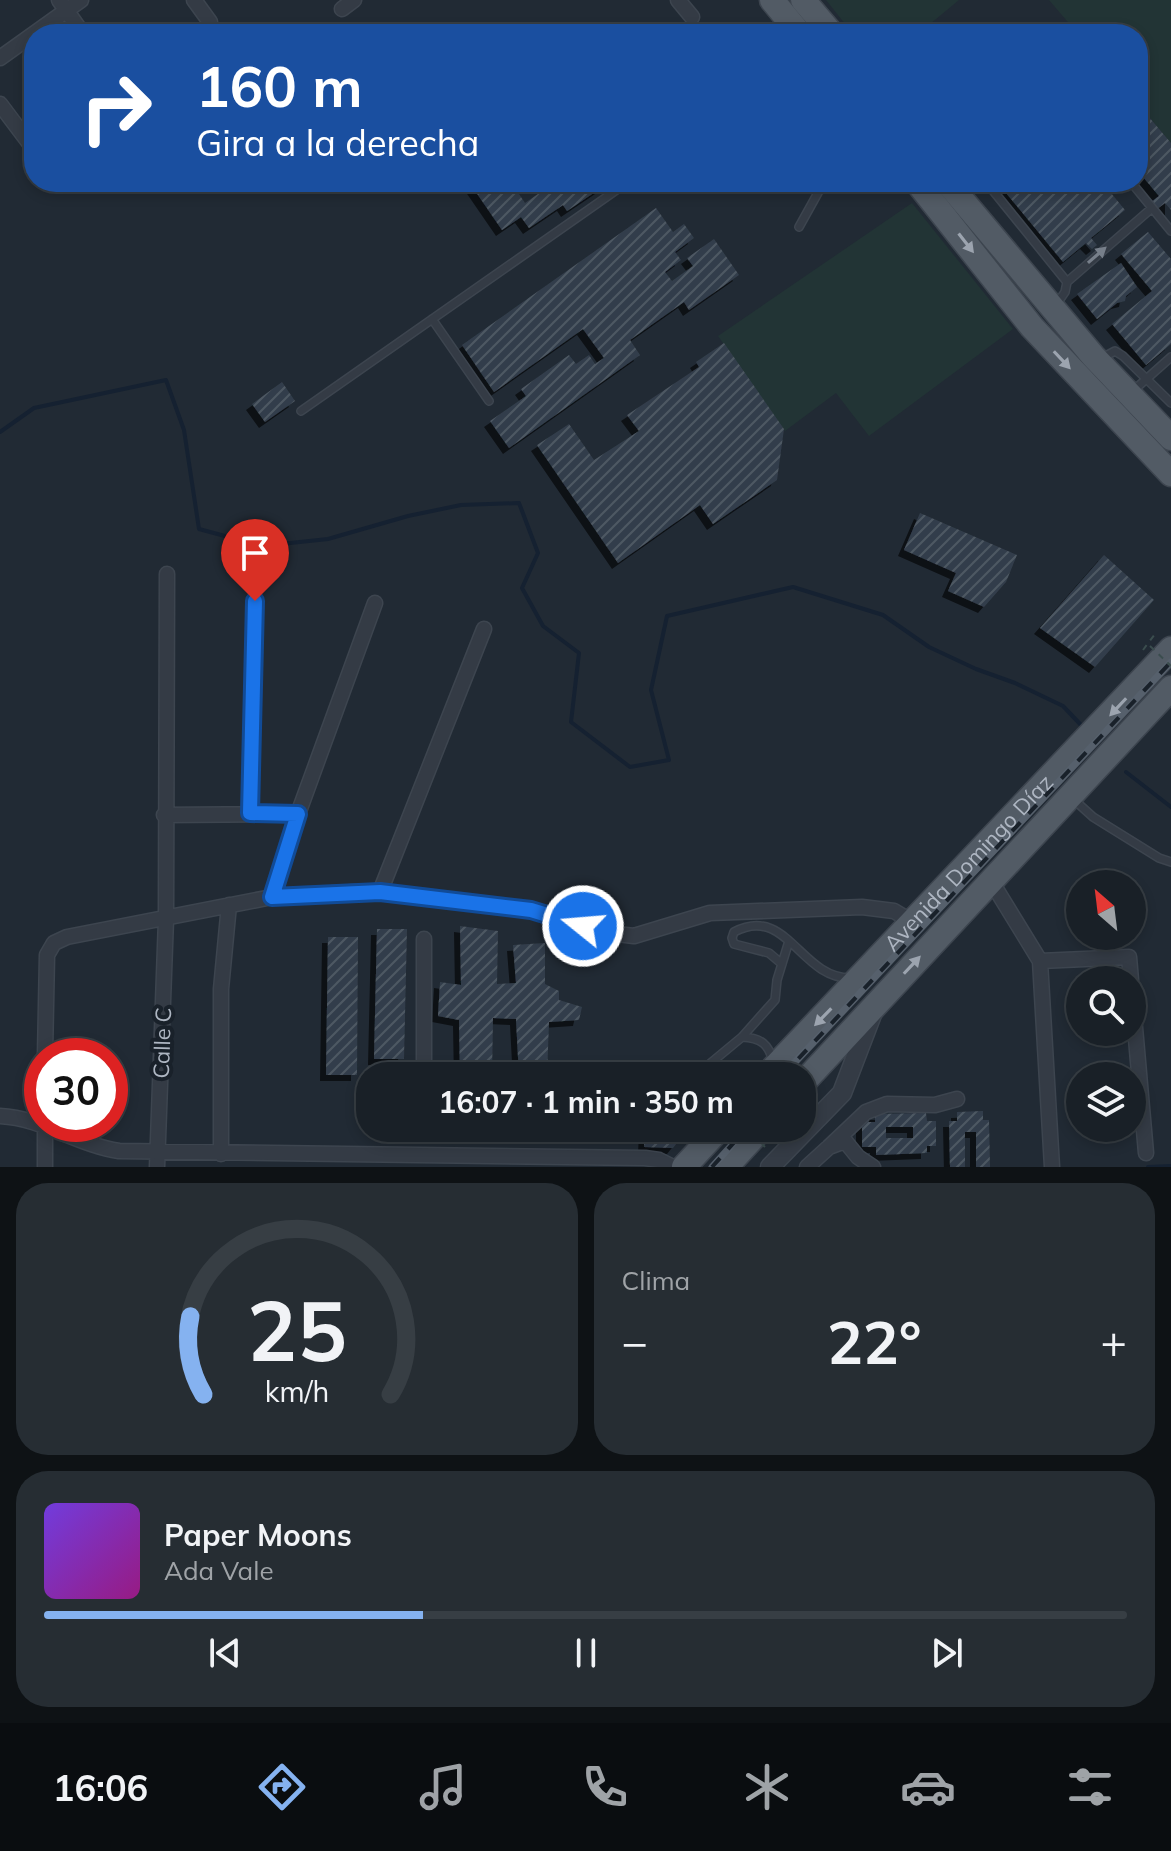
<!DOCTYPE html>
<html lang="es">
<meta charset="utf-8">
<style>
body{margin:0;font-family:Mulish,sans-serif;background:#262d33;color:#f1f3f6;height:100vh;display:flex;flex-direction:column;font-size:30px;white-space:nowrap}
*{box-sizing:border-box;margin:0}
p{font-size:26px;color:#9fa3a7}
.icon{flex:none;width:44px;height:44px;fill:none;stroke:currentColor;stroke-width:2;stroke-linecap:round;stroke-linejoin:round}
.map{position:relative;height:1167px;overflow:hidden}
.side{display:flex;flex-direction:column;gap:16px;padding:16px;background:#0e1215;flex:1}
.side>*{flex:none}
.banner{position:absolute;left:24px;top:24px;width:1124px;height:168px;border-radius:32px;box-shadow:0 4px 12px #0003,0 0 0 2px #373e44;background:#1a4fa0;color:#fff;overflow:hidden}
.needle{width:52px;rotate:332deg}
.fabs{position:absolute;left:1066px;top:870px;display:grid;gap:16px}
.fabs a{display:grid;place-items:center;width:80px;height:80px;border-radius:50%;background:#192027;box-shadow:0 4px 12px #0003,0 0 0 2px #373e44;font-size:40px}
.speed{position:absolute;left:24px;top:1038px;display:flex;gap:16px;font-size:40px;font-weight:700;text-align:center}
.speed>*{display:grid;place-content:center;width:104px;height:104px;border-radius:50%;background:#192027;box-shadow:0 4px 12px #0003,0 0 0 2px #373e44;line-height:1}
.speed .limit{border:12px solid #d22;background:#fff;color:#111}
.pin{position:absolute;display:grid;place-items:center;width:68px;height:68px;color:#fff;margin:-82px -34px;border-radius:50% 50% 50% 0;rotate:-45deg;box-shadow:0 0 8px #0007}
.pin .icon{rotate:45deg}
.me{position:absolute;width:88px;margin:-44px;rotate:287deg;stroke-linejoin:round;filter:drop-shadow(0 0 6px #0008)}
.turn{display:flex;align-items:center;gap:28px;height:168px;padding:0 40px;font-size:36px}
.turn .icon{width:104px;height:104px;stroke-width:2.5}
.turn b{display:block;font-size:56px;line-height:68px}
.big{font-size:60px;font-weight:700;line-height:1.1}
.side .widget{flex:1;display:flex;flex-direction:column;justify-content:center;gap:12px;min-width:0;padding:0 28px;border-radius:32px;background:#262d33}
.side .dial{align-items:center;gap:0}
.dial svg{height:208px;overflow:visible;fill:none;stroke:#373e44;stroke-width:7;stroke-linecap:round;text-anchor:middle}
.dial text{fill:#f1f3f6;stroke:none}
.song{display:flex;align-items:center;gap:24px}
.cover{width:96px;height:96px;border-radius:12px;background:linear-gradient(135deg,hsl(260 70% 55%),hsl(310 70% 35%))}
.played{height:8px;border-radius:4px;background:linear-gradient(90deg,#85b2f0 35%,#373e44 35%)}
.keys{display:flex;justify-content:space-around;direction:ltr}
.heat{display:flex;justify-content:space-between;align-items:center;font-size:44px;direction:ltr}
.side .tiles{flex:1;display:grid;gap:16px;grid-template-columns:1fr 1fr}
.widget:last-child{grid-column:span 2}
.trip{position:absolute;left:356px;top:1062px;width:460px;height:80px;border-radius:32px;background:#192027;box-shadow:0 4px 12px #0003,0 0 0 2px #373e44;font-weight:700;line-height:80px;text-align:center}
.tabs{display:flex;height:128px;justify-content:space-around;align-items:center;background:#0a0d10;color:#9fa3a7}
.tabs .icon{width:56px;height:56px}
.tabs .current{color:#85b2f0}
.tabs b{font-size:36px;color:#f1f3f6}
.map>svg:first-child{display:block}
.grass{fill:#223435}
.lines{fill:none;stroke-linecap:round;stroke-linejoin:round}
.stream{stroke:#152131;stroke-width:4}
.building{fill:url(#building-hatch);fill-rule:evenodd;filter:url(#shadow)}
.service-casing{stroke:#3d454f;stroke-width:10}
.minor-casing{stroke:#3d454f;stroke-width:17}
.tertiary-casing{stroke:#3d454f;stroke-width:21}
.primary-casing{stroke:#3d454f;stroke-width:27}
.path{stroke:#3b4d4e;stroke-width:2;stroke-dasharray:6 6;stroke-linecap:butt}
.service{stroke:#343b45;stroke-width:7}
.minor{stroke:#343b45;stroke-width:14}
.tertiary{stroke:#343b45;stroke-width:18}
.primary{stroke:#525b65;stroke-width:24}
.rail-casing{stroke:#56606c;stroke-width:7}
.rail{stroke:#19212a;stroke-width:4;stroke-dasharray:12;stroke-linecap:butt}
.path-bridge{stroke:#3b4d4e;stroke-width:2;stroke-dasharray:6 6;stroke-linecap:butt}
.oneway{fill:#9ca4af}
.oneway2{fill:#777f8a}
.route-casing{stroke:#114b97;stroke-width:20}
.route{stroke:#1a73e8;stroke-width:14}
.labels{text-anchor:middle;dominant-baseline:central;stroke-width:8;stroke-linejoin:round;paint-order:stroke}
.street-label{font-size:22px;fill:#aeb6c2;stroke:#19212a}
</style>
<div class="map">
<svg width="1171" height="1167" viewBox="0 0 1171 1167">
<defs>
<pattern id="building-hatch" width="6" height="6" patternUnits="userSpaceOnUse" patternTransform="scale(2)"><rect width="6" height="6" fill="#333e4b"/><path d="M-1 1l2-2M0 6l6-6M5 7l2-2" fill="none" stroke="#4e5863"/></pattern>
<filter id="shadow"><feDropShadow dx="-6" dy="6" stdDeviation="0" flood-color="#0009"/></filter>
</defs>
<rect width="100%" height="100%" fill="#212a34"/>
<path class="grass" d="M826 0H959L918 34H853Z
M1049 0H1171V143L1138 104V34H1078Z
M912 203 1013 329 869 436 836 393 785 431 718 336Z"/>
<g class="lines">
<path class="stream" d="M0 432 34 408 166 380 184 430 199 529 262 546 328 539 408 516 461 505 519 503 538 553 522 588 543 626 579 653 571 722 630 767 669 760 651 690 667 616 793 587 883 615 929 647 976 669 1015 683 1063 706 1081 725
M1126 772 1171 807
M1148 1167 1171 1166"/>
</g>
<path class="building" d="M1138 104 1171 143V210L1165 203 1157 209 1151 202 1159 196 1138 171Z
M469 182H511L525 203 555 182H610L567 211 563 205 529 228 521 217 502 230Z
M997 182H1102L1125 210 1091 238 1097 245 1092 249 1086 243 1063 262Z
M656 208 673 232 684 224 694 238 675 252 681 260 665 272 672 281 693 266 687 258 714 239 739 275 689 310 684 302 630 340 640 355 509 448 490 421 526 396 521 389 569 355 576 364 589 355 595 364 604 358 583 329 494 392 462 345Z
M1148 232 1171 259V344L1146 365 1112 324 1152 291 1121 254Z
M1121 263 1137 287 1126 296 1125 301 1117 303 1097 319 1077 294Z
M724 343 784 429 777 480 713 524 700 505 618 563 537 445 569 424 594 460 639 431 627 415 699 367 696 362Z
M282 382 295 401 265 422 252 404Z
M920 513 1017 555 1006 582 984 607 948 591 956 573 904 550Z
M1104 555 1154 600 1095 667 1040 628Z
M460 926 498 931 497 984 516 983 513 945 545 943V984L559 991V1000L582 1007 579 1020 549 1022 547 1076H519L516 1019 493 1018 492 1076H460L459 1020 438 1016 440 982 461 985Z
M377 929H407L404 1059H374Z
M328 937H358L357 1075H326Z
M983 1111V1120H989L990 1167H976V1132H965V1167H950L949 1121H957V1112Z
M926 1113 927 1121H936V1146H927V1153L876 1155V1147H862V1122H875V1114ZM886 1127H913V1138H886Z
M645 1128H689L673 1148 644 1147Z"/>
<g class="lines">
<g class="service-casing">
<path id="service" d="M800 182 819 191 833 182
M986 182 1067 282
M1131 182 1171 231
M799 227 819 191
M1056 305 1065 292 1067 282 1152 208
M432 319 489 401
M1100 359 1115 351 1123 356 1171 403
M1134 390 1171 357
M301 411 628 182
M1072 798 1093 817 1159 858 1171 862
M782 964 769 953 734 944 732 938 734 932C787 904 800 978 850 978
M742 1037C761 1038 769 1044 773 1062
M695 1076 742 1037 775 1000 777 980 789 941"/>
</g>
<g class="minor-casing">
<path id="minor" d="M59 0 83 34
M194 0 210 22
M678 0 692 17
M342 9 354 0
M0 58 81 0
M0 104 30 144
M250 813 255 601
M164 815 298 814
M991 881 1040 961 1052 1167
M380 892 484 629
M272 897 298 814 375 603
M1040 961 1129 957 1131 980
M1132 993 1146 1153
M45 1056 47 955 54 943 67 937 272 897 355 892H380L531 910 609 933 634 936 710 913 862 907 894 911 914 923
M424 1076V939
M0 1116C42 1118 78 1145 119 1151L645 1158 659 1160 673 1167
M45 1124V1167
M829 1147 866 1112 887 1104 935 1105 957 1099
M221 1154V989L229 905
M157 1167 166 919 167 574
M807 1167 829 1147 845 1141 858 1157 873 1167"/>
</g>
<g class="tertiary-casing">
<path id="tertiary" d="M770 1167 842 1093 873 1012"/>
</g>
<g class="primary-casing">
<g id="primary">
<path d="M772 0 800 34"/>
<path d="M803 0 832 34"/>
<path d="M917 182 1032 327 1171 474"/>
<path d="M947 182 1093 356 1171 438"/>
<path id="s1" d="M766 1076 1171 649"/>
<path d="M802 1084 1171 688"/>
<path d="M684 1167 720 1128"/>
<path d="M726 1167 762 1128"/>
</g>
</g>
<path class="path" d="M1143 650 1155 634 1158 636"/>
<use href="#service" class="service"/>
<use href="#minor" class="minor"/>
<use href="#tertiary" class="tertiary"/>
<use href="#primary" class="primary"/>
<g class="rail-casing">
<path id="rail" d="M782 1076 1171 662
M712 1167 747 1128"/>
</g>
<use href="#rail" class="rail"/>
<path class="path-bridge" d="M1150 646 1171 666
M744 1128 765 1147"/>
</g>
<defs><path id="oneway-solid" d="M-6-.8H1V-3.2L6.5 0L1 3.2V.8H-6Z" transform="scale(2)"/></defs>
<g class="oneway">
<use href="#oneway-solid" transform="translate(966 243) rotate(52)"/>
<use href="#oneway-solid" transform="translate(1062 360) rotate(47)"/>
<use href="#oneway-solid" transform="translate(1118 707) rotate(133)"/>
<use href="#oneway-solid" transform="translate(912 965) rotate(-47)"/>
<use href="#oneway-solid" transform="translate(823 1017) rotate(134)"/>
</g>
<use class="oneway2" href="#oneway-solid" transform="translate(1097 255) rotate(-41)"/>
<g class="lines">
<g class="route-casing">
<path id="route" d="M255 601 250 813 298 814 272 897 380 892 531 910 583 926"/>
</g>
<use href="#route" class="route"/>
</g>
<g class="labels">
<g class="street-label">
<text stroke="none"><textPath href="#s1" startOffset="294">Avenida Domingo Díaz</textPath></text>
<text transform="translate(162 1043) rotate(-88)">Calle C</text>
</g>
</g>
</svg>
<div class="fabs">
<a><svg class="needle" viewBox="-14 -14 28 28"><path d="M0-13l5 13h-10z" fill="#e53935"/><path d="M0 13l5-13h-10z" fill="#9fa3a7"/></svg></a>
<a><svg class="icon" aria-label="search" viewBox="0 0 24 24"><circle cx="10" cy="10" r="6"/><path d="M15 15l6 6"/></svg></a>
<a><svg class="icon" aria-label="layers" viewBox="0 0 24 24"><path d="M12 4l9 5-9 5-9-5zM3 14l9 5 9-5"/></svg></a>
</div>
<div class="speed"><div class="limit">30</div></div>
<div class="pin" style="left:255px;top:601px;background:#d93025"><svg class="icon" aria-label="arrive" viewBox="0 0 24 24"><path d="M6 21V4h12l-3 4 3 4H6"/></svg></div>
<svg class="me" style="left:583px;top:926px" viewBox="-20 -20 40 40"><circle r="17" fill="#1a73e8" stroke="#fff" stroke-width="3"/><path d="M0-11L8 9 0 5-8 9z" fill="#fff"/></svg>
<div class="trip">16:07 · 1 min · 350 m</div>
<div class="banner">
<div class="turn"><svg class="icon" aria-label="right" viewBox="0 0 24 24"><path d="M7 20v-9h11M14 6l5 5-5 5"/></svg><div><b>160 m</b>Gira a la derecha</div></div>
</div>
</div>
<section class="side">
<div class="tiles">
<div class="widget dial"><svg viewBox="0 0 100 80">
<path d="M14 69A42 42 0 1 1 86 69"/>
<path d="M14 69A42 42 0 0 1 9 39" stroke="#85b2f0"/>
<text x="50" y="56" font-size="32" font-weight="700">25</text>
<text x="50" y="72" font-size="11">km/h</text>
</svg></div>
<div class="widget"><p>Clima</p>
<div class="heat"><a>−</a><b class="big">22°</b><a>+</a></div>
</div>
<div class="widget">
<div class="song"><i class="cover"></i><div><b>Paper Moons</b><p>Ada Vale</p></div></div>
<div class="played"></div>
<div class="keys"><svg class="icon" aria-label="previous" viewBox="0 0 24 24"><path d="M18 5L8 12l10 7zM5 5v14"/></svg><svg class="icon" aria-label="pause" viewBox="0 0 24 24"><path d="M8 5v14M16 5v14"/></svg><svg class="icon" aria-label="next" viewBox="0 0 24 24"><path d="M6 5l10 7-10 7zM19 5v14"/></svg></div>
</div>
</div>
</section>
<nav class="tabs">
<b>16:06</b>
<svg class="icon current" aria-label="directions" viewBox="0 0 24 24"><path d="M12 3l9 9-9 9-9-9zM9 14v-3h6M13 9l2 2-2 2"/></svg>
<svg class="icon" aria-label="music" viewBox="0 0 24 24"><path d="M9 18V5l10-2v13"/><circle cx="6" cy="18" r="3"/><circle cx="16" cy="16" r="3"/></svg>
<svg class="icon" aria-label="phone" viewBox="0 0 24 24"><path d="M5 4h4l2 5-3 2q2 4 5 5l2-3 5 2v4C11 20 4 13 5 4z"/></svg>
<svg class="icon" aria-label="climate" viewBox="0 0 24 24"><path d="M12 3v18M4 7l16 10M4 17L20 7"/></svg>
<svg class="icon" aria-label="car" viewBox="0 0 24 24"><path d="M5 17H2v-5l4-1 3-4h7l3 4 3 1v5h-3M9 17h6M6 11h13"/><circle cx="7" cy="17" r="2"/><circle cx="17" cy="17" r="2"/></svg>
<svg class="icon" aria-label="filters" viewBox="0 0 24 24"><path d="M4 7h16M4 17h16"/><circle cx="9" cy="7" r="2"/><circle cx="15" cy="17" r="2"/></svg>
</nav>
